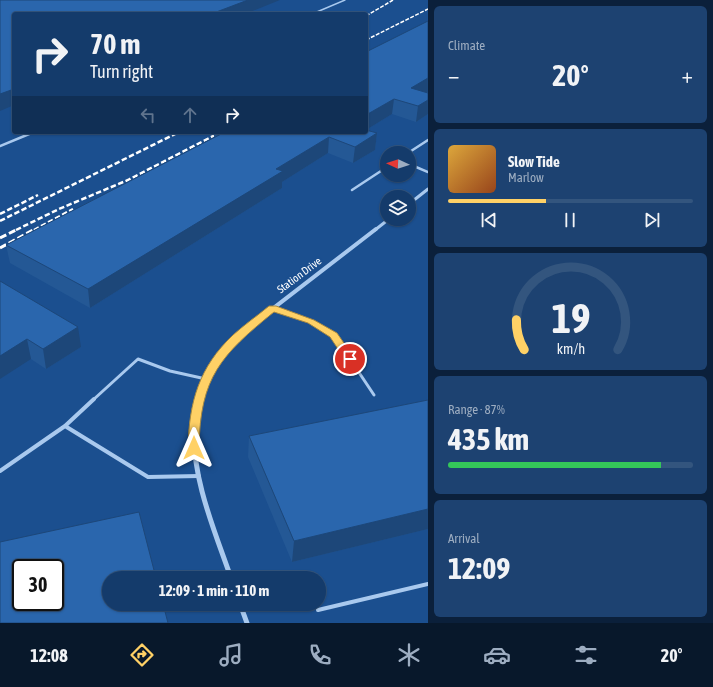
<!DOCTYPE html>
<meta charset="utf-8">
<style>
body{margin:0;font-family:"Asap Condensed",sans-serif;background:#1d4271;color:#f1f3f6;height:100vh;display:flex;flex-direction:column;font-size:15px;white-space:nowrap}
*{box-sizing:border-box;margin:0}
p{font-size:13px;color:#9dadc1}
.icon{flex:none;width:22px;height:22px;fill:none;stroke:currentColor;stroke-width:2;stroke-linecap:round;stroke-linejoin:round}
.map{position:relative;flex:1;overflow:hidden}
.panel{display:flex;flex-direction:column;gap:6px;padding:6px;background:#0b203b;width:285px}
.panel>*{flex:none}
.top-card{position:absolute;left:12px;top:12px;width:356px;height:122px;border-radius:4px;box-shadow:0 1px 3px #0004,0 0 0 1px #33557e;background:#143b6b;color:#f1f3f6;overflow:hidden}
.needle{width:26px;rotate:273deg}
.buttons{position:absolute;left:380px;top:146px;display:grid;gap:8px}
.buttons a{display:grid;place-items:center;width:36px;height:36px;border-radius:50%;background:#143b6b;box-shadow:0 1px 3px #0004,0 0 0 1px #33557e;font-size:20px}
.speed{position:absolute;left:12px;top:559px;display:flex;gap:8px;font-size:20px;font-weight:700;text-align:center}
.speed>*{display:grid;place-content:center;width:52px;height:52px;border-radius:50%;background:#143b6b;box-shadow:0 1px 3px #0004,0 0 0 1px #33557e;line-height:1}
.speed .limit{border:2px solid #111;border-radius:6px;background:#fff;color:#111}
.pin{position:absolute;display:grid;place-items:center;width:34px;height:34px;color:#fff;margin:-17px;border:2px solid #fff;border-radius:50%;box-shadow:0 1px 4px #0007}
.me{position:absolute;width:44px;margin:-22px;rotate:0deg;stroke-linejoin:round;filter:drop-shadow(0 0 3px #0008)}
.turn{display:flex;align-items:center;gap:14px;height:84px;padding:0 12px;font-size:18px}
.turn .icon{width:52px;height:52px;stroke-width:2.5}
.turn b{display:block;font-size:28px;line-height:34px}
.lanes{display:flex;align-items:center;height:38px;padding:0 12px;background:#0003;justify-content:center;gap:20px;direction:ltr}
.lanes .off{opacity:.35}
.big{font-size:30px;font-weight:700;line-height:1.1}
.panel .card{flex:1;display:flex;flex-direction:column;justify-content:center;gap:6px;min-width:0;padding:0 14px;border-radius:6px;background:#1d4271}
.panel .dial{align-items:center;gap:0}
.dial svg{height:104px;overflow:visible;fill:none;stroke:#33557e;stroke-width:7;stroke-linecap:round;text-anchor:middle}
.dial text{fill:#f1f3f6;stroke:none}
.song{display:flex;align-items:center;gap:12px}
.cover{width:48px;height:48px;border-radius:6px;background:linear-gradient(135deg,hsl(40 70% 55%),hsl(20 70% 35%))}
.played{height:4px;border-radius:2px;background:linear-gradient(90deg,#ffd166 40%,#33557e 40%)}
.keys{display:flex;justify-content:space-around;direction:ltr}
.heat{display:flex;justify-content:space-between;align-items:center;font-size:22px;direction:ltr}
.charge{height:6px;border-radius:3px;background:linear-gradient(90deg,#34c759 87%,#33557e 0)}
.trip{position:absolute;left:102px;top:571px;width:224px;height:40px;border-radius:20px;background:#143b6b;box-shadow:0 1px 3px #0004,0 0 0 1px #33557e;font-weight:700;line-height:40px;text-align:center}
.tab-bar{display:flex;height:64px;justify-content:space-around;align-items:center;background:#08182b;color:#9dadc1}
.tab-bar .icon{width:28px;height:28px}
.tab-bar .current{color:#ffd166}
.tab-bar b{font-size:18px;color:#f1f3f6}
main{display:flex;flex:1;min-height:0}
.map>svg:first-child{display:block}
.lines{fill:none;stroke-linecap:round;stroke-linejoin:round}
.service-far3{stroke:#a9c9ee;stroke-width:1.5}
.service-far2{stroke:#a9c9ee;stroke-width:2.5}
.service-far1{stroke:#a9c9ee;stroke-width:3}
.service{stroke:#a9c9ee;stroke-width:4}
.minor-far2{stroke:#a9c9ee;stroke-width:3}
.minor-far1{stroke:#a9c9ee;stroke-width:4}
.minor{stroke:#a9c9ee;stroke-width:5}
.rail-far2{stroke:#fff;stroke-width:1.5;stroke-dasharray:4 1.5;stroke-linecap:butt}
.rail-far1{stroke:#fff;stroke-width:2.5;stroke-dasharray:5.5 2.5;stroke-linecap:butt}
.rail{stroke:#fff;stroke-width:3;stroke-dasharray:7 3;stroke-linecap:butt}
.wall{fill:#245895}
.shaded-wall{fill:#1d4779}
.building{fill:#2a66ad;stroke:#1d4779;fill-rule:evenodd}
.route{fill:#ffd166;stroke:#a68842}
.labels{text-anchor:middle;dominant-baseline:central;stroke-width:4;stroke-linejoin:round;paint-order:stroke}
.street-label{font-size:11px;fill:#fff;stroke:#1b4f8f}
</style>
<main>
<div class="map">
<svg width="428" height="623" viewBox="0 0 428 623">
<rect width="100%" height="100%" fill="#1b4f8f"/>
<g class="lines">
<path class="service-far3" d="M312 14 345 0"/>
<path class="service-far2" d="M0 146 34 132
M408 153 428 140
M409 164 428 172
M352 190 387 167"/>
<path class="service-far1" d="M273 308 311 322 334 335 374 395
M93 400 138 359 170 371 206 379"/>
<path class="service" d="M65 426 94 399
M0 471 65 426 148 477 199 476
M318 610 428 584"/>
<path class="minor-far2" d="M409 204 428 189
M375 230 389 219"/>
<path class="minor-far1" d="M199 400 213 367 236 337 376 229"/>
<path class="minor" d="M199 399C197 408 194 418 194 427 192 479 214 529 231 578
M240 604 247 623"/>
<path class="rail-far2" d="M366 16 393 0
M366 40 428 9"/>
<path class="rail-far1" d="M0 214 38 195
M0 221 179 132
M16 230 59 209 128 180 221 132
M34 230 73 209"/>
<path class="rail" d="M0 238 18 229
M0 248 35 229"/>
</g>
<path class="wall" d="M428 21V92L427 93H428V114L416 122 392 114 366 130 377 133 375 150 353 163 328 153 282 182V188L90 308 10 263 6 245 214 137V132H366V52Z
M0 281 81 347 46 369 31 359Z
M428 400V529L292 562 248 457 249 436Z"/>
<path class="shaded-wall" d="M248 0H280L245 14H211Z
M428 78V92L409 104 411 88Z
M14 89V105L0 111V94Z
M394 99 392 114 366 130V115Z
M428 100V114L416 122 418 106Z
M377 133 375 150 353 163 355 147Z
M329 137 328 153 282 182V188L90 308 88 289 276 169Z
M78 327 81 347 46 369 43 349Z
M27 339 31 359 0 379V356Z
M428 509V529L292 562 294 541Z"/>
<path class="building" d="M0 0H248L211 14H14V89L0 94Z
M428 21V78L411 88 428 93V100L418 106 394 99 366 115V52Z
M366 130 377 133 355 147 329 137 276 169 283 171 88 289 6 245 223 133 221 132H366Z
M0 281 78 327 43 349 27 339 0 356Z
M428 400V509L294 541 249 436Z
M139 512 156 578H109V604H163L168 623H0V542ZM21 568H55V602H21Z"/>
<path class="route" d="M269 306H276L314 320 337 333 355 359 350 362 346 361 330 337 308 323 274 312C221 355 200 377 199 448L194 452 190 451 188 448C189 402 199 367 233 335 244 325 257 316 269 306Z"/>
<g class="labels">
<g class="street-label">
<text transform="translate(299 275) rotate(-37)">Station Drive</text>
</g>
</g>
</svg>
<div class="buttons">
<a><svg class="needle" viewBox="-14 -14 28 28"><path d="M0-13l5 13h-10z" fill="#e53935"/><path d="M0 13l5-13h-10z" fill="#9dadc1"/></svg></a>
<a><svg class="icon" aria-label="layers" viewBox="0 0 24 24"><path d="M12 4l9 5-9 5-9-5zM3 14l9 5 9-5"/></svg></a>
</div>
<div class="speed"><div class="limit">30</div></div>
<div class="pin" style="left:350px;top:359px;background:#d93025"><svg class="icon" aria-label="arrive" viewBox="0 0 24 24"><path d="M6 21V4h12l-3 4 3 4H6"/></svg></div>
<svg class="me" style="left:194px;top:448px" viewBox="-20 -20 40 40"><path d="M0-17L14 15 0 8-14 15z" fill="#ffd166" stroke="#fff" stroke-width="4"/></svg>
<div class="trip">12:09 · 1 min · 110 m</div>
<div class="top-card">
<div class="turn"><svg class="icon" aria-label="right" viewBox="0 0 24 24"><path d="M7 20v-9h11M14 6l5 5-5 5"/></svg><div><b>70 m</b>Turn right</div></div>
<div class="lanes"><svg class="icon off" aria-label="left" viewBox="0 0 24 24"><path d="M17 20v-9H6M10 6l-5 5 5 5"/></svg><svg class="icon off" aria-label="ahead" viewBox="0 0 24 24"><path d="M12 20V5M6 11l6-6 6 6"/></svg><svg class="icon" aria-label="right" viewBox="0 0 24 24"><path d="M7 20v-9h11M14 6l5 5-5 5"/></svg></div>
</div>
</div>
<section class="panel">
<div class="card"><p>Climate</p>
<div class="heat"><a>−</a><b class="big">20°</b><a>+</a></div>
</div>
<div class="card">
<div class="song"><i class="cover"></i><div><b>Slow Tide</b><p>Marlow</p></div></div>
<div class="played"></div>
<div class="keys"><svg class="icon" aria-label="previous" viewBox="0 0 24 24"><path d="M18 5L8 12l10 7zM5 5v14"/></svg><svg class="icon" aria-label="pause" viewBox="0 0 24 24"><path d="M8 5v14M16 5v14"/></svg><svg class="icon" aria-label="next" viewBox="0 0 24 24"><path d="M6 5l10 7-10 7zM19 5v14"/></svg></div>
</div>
<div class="card dial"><svg viewBox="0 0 100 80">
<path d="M14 69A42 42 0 1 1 86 69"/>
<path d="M14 69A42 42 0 0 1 8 46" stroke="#ffd166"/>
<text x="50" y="56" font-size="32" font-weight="700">19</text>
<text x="50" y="72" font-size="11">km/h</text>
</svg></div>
<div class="card"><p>Range · 87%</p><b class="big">435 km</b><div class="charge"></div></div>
<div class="card"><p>Arrival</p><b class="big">12:09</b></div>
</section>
</main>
<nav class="tab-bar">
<b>12:08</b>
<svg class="icon current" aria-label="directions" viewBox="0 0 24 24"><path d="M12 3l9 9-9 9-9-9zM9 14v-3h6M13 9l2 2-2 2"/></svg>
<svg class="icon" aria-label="music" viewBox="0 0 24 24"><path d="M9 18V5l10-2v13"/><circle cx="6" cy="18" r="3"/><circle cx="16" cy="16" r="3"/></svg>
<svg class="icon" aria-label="phone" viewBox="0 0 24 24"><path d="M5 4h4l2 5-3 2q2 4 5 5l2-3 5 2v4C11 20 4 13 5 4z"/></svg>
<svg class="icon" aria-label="climate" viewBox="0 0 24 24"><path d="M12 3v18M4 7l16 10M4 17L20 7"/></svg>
<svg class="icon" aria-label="car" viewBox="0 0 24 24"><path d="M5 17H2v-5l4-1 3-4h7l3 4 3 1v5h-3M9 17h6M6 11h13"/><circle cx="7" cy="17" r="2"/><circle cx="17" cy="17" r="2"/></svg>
<svg class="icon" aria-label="filters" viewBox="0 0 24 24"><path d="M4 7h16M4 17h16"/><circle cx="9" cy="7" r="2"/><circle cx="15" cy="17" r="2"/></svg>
<b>20°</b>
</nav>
